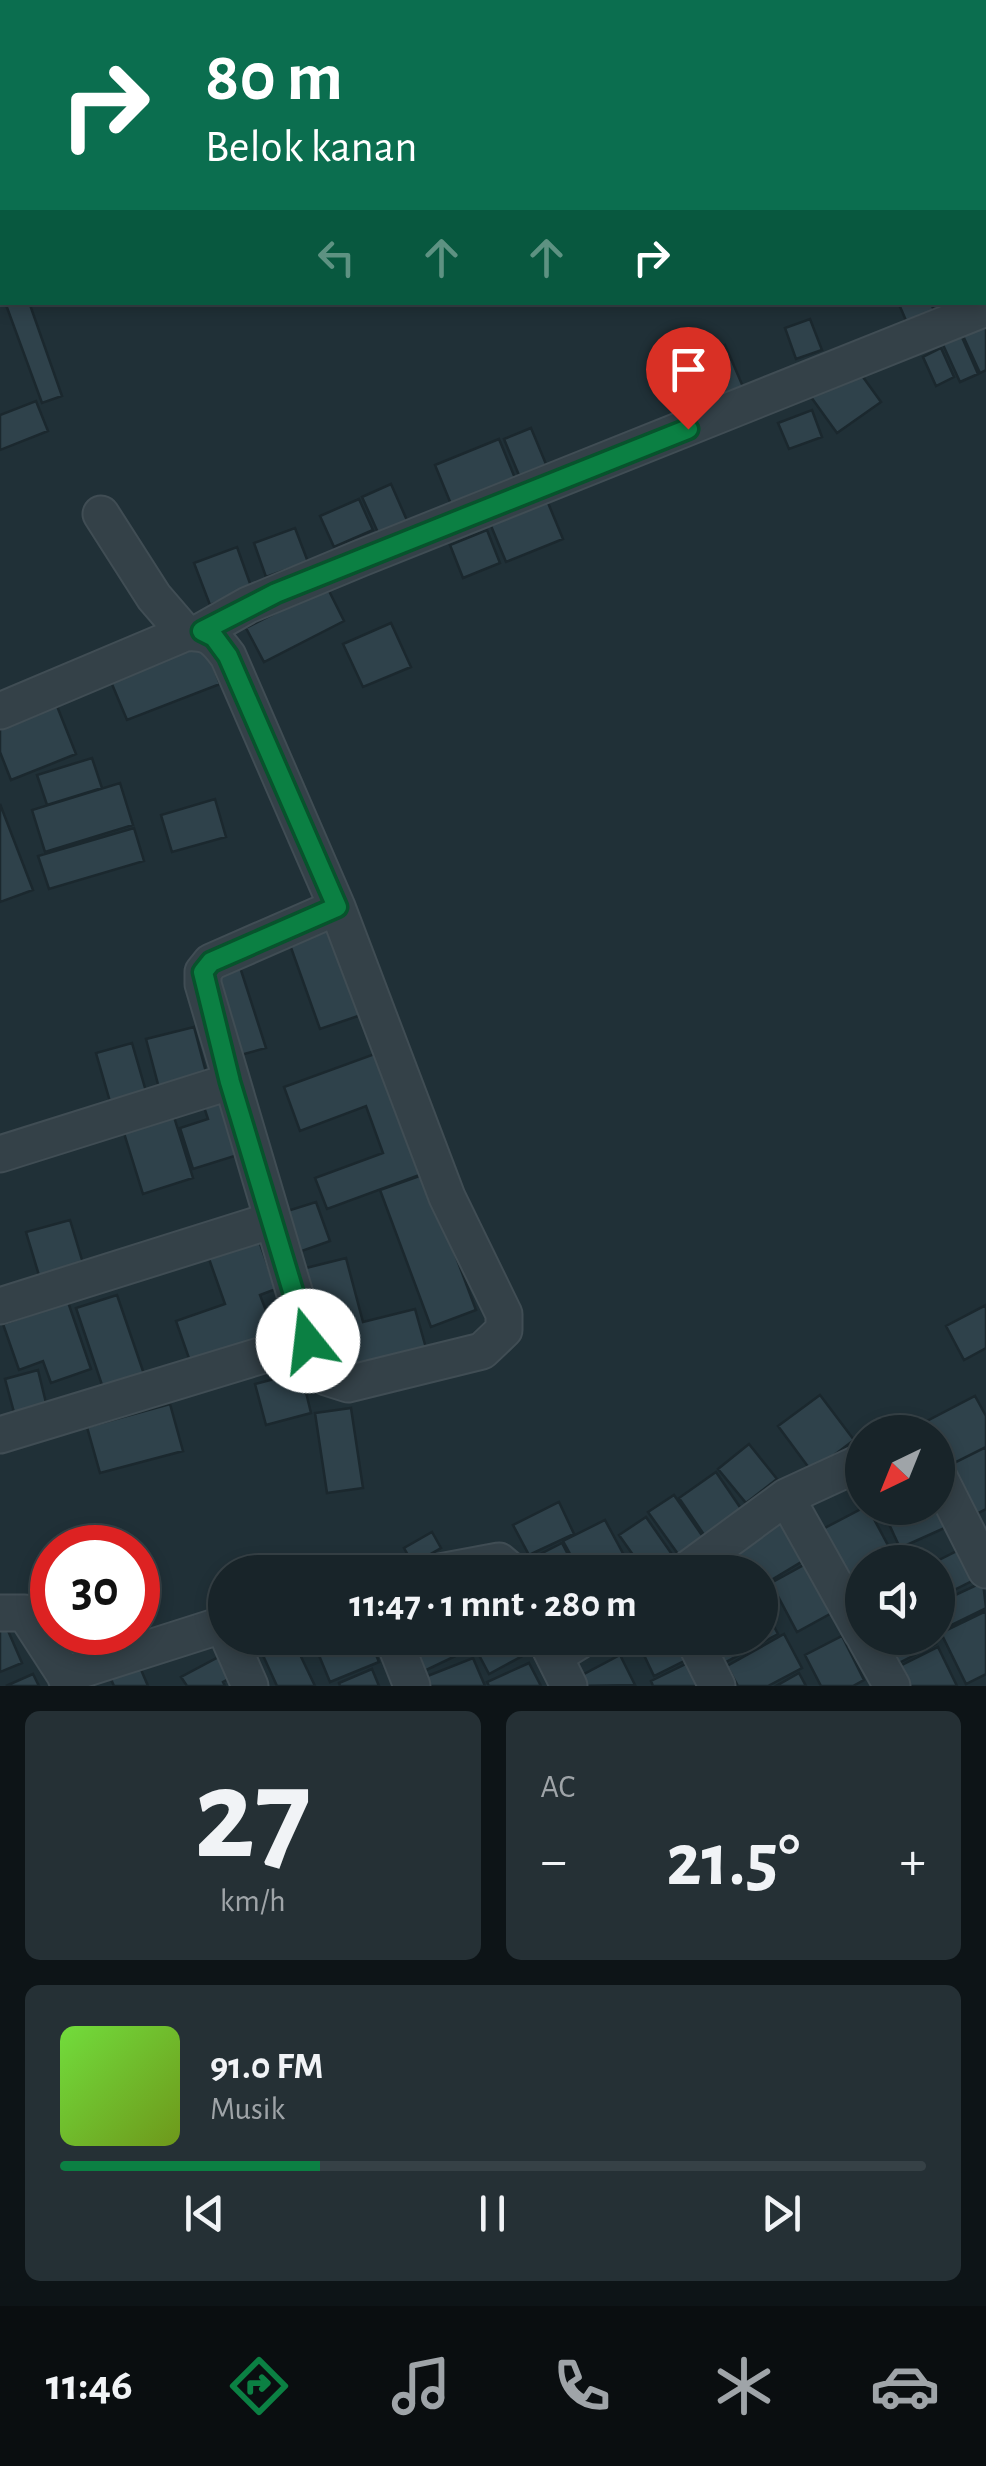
<!DOCTYPE html>
<html lang="id">
<meta charset="utf-8">
<style>
body{margin:0;font-family:"Alegreya Sans",sans-serif;background:#253035;color:#f1f3f6;height:100vh;display:flex;flex-direction:column;font-size:38px;white-space:nowrap}
*{box-sizing:border-box;margin:0}
p{font-size:32px;color:#9fa4a8}
.icon{flex:none;width:55px;height:55px;fill:none;stroke:currentColor;stroke-width:2;stroke-linecap:round;stroke-linejoin:round}
.map{position:relative;height:1686px;overflow:hidden}
.details{display:flex;flex-direction:column;gap:25px;padding:25px;background:#0d1417;flex:1}
.details>*{flex:none}
.guide{position:absolute;left:0px;top:0px;width:988px;height:305px;box-shadow:0 5px 15px #0003,0 0 0 2px #364146;background:#0b6e4f;color:#fff;overflow:hidden}
.needle{width:65px;rotate:223deg}
.fabs{position:absolute;left:845px;top:1415px;display:grid;gap:20px}
.fabs a{display:grid;place-items:center;width:110px;height:110px;border-radius:50%;background:#182429;box-shadow:0 5px 15px #0003,0 0 0 2px #364146;font-size:50px}
.speed{position:absolute;left:30px;top:1525px;display:flex;gap:20px;font-size:50px;font-weight:700;text-align:center}
.speed>*{display:grid;place-content:center;width:130px;height:130px;border-radius:50%;background:#182429;box-shadow:0 5px 15px #0003,0 0 0 2px #364146;line-height:1}
.speed .limit{border:15px solid #d22;background:#fff;color:#111}
.pin{position:absolute;display:grid;place-items:center;width:85px;height:85px;color:#fff;margin:-102px -42px;border-radius:50% 50% 50% 0;rotate:-45deg;box-shadow:0 0 10px #0007}
.pin .icon{rotate:45deg}
.me{position:absolute;width:110px;margin:-55px;rotate:344deg;stroke-linejoin:round;filter:drop-shadow(0 0 8px #0008)}
.turn{display:flex;align-items:center;gap:35px;height:210px;padding:0 40px;font-size:45px}
.turn .icon{width:130px;height:130px;stroke-width:2.5}
.turn b{display:block;font-size:70px;line-height:85px}
.lanes{display:flex;align-items:center;height:95px;padding:0 40px;background:#0003;justify-content:center;gap:50px;direction:ltr}
.lanes .off{opacity:.35}
.big{font-size:75px;font-weight:700;line-height:1.1}
.details .tile{flex:1;display:flex;flex-direction:column;justify-content:center;gap:15px;min-width:0;padding:0 35px;border-radius:15px;background:#253035}
.details .dial{align-items:center;gap:0}
.dial b{font-size:130px;line-height:1}
.song{display:flex;align-items:center;gap:30px}
.cover{width:120px;height:120px;border-radius:15px;background:linear-gradient(135deg,hsl(100 70% 55%),hsl(80 70% 35%))}
.played{height:10px;border-radius:5px;background:linear-gradient(90deg,#0b8043 30%,#364146 30%)}
.keys{display:flex;justify-content:space-around;direction:ltr}
.heat{display:flex;justify-content:space-between;align-items:center;font-size:55px;direction:ltr}
.details .tiles{flex:1;display:grid;gap:25px;grid-template-columns:1fr 1fr}
.tile:last-child{grid-column:span 2}
.trip{position:absolute;left:208px;top:1555px;width:570px;height:100px;border-radius:50px;background:#182429;box-shadow:0 5px 15px #0003,0 0 0 2px #364146;font-weight:700;line-height:100px;text-align:center}
.dock{display:flex;height:160px;justify-content:space-around;align-items:center;background:#0a0e10;color:#9fa4a8}
.dock .icon{width:70px;height:70px}
.dock .on{color:#0b8043}
.dock b{font-size:45px;color:#f1f3f6}
.map>svg:first-child{display:block}
.building{fill:#2f424b;stroke:#1b282e;stroke-width:2.5}
.lines{fill:none;stroke-linecap:round;stroke-linejoin:round}
.street-casing{stroke:#404d54;stroke-width:39}
.street{stroke:#344148;stroke-width:35}
.route-casing{stroke:#07532c;stroke-width:25}
.route{stroke:#0b8043;stroke-width:18}
</style>
<div class="map">
<svg width="986" height="1686" viewBox="0 0 986 1686">
<rect width="100%" height="100%" fill="#203037"/>
<path class="building" d="M5 302H29L62 396 42 403Z
M898 302H930L935 312 908 325Z
M981 318 986 328V370L980 373 959 327Z
M810 319 822 350 796 359 785 328Z
M958 328 978 374 960 382 939 336Z
M725 345 744 389 703 407 684 362Z
M941 348 954 377 936 386 923 357Z
M855 366 881 402 837 433 811 397Z
M36 401 48 431 0 450V415Z
M812 410 822 437 789 449 778 423Z
M531 428 548 469 521 480 504 439Z
M499 439 517 483 453 509 435 465Z
M391 484 409 525 380 537 362 497Z
M546 498 563 539 506 562 489 521Z
M359 499 373 530 334 547 320 516Z
M295 528 308 562 266 577 254 543Z
M487 530 500 563 463 578 450 545Z
M237 547 252 589 210 605 194 563Z
M327 587 344 621 264 662 246 628Z
M391 623 411 667 363 687 343 644Z
M203 640 220 684 127 720 109 677Z
M53 696 76 754 11 780 0 752V717Z
M92 758 102 788 47 805 37 775Z
M120 783 133 825 45 852 32 810Z
M215 799 226 837 172 852 161 815Z
M0 804 33 890 0 902Z
M134 828 144 861 49 889 38 856Z
M331 928 361 1015 320 1029 289 942Z
M239 964 266 1048 237 1056 210 972Z
M194 1027 207 1076 159 1088 146 1039Z
M132 1043 147 1095 111 1105 96 1053Z
M380 1052 425 1173 327 1209 315 1178 383 1153 366 1106 300 1131 284 1087Z
M222 1094 241 1154 193 1169 180 1128 208 1119 202 1101Z
M174 1117 193 1178 143 1194 124 1133Z
M425 1174 476 1310 431 1327 380 1190Z
M316 1202 330 1241 299 1252 284 1212Z
M70 1220 85 1270 41 1282 26 1232Z
M258 1238 276 1289 260 1295 276 1337 192 1367 176 1321 225 1304 208 1256Z
M346 1258 363 1322 415 1309 426 1348 333 1372 306 1268Z
M117 1295 144 1374 103 1388 76 1308Z
M68 1302 91 1369 51 1383 43 1361 19 1370 3 1324Z
M986 1305V1348L964 1360 946 1326Z
M38 1370 47 1407 15 1416 5 1379Z
M301 1372 311 1413 266 1425 255 1384Z
M820 1395 854 1440 812 1472 778 1426Z
M975 1396 986 1416V1447L948 1466 938 1446V1432H931L925 1422Z
M170 1404 183 1451 100 1473 87 1427Z
M351 1408 363 1488 327 1493 315 1413Z
M749 1444 777 1479 746 1503 718 1469Z
M986 1447V1509L974 1515 948 1466Z
M716 1472 746 1516 709 1542 679 1498Z
M674 1495 708 1544 683 1561 648 1512Z
M559 1502 574 1534 529 1555 513 1525Z
M863 1508H868L897 1562H862V1581L850 1588 819 1531Z
M882 1508H911L887 1518Z
M925 1508H938L951 1525 900 1548 889 1524Z
M784 1514 811 1556 760 1587V1572H750L733 1546Z
M646 1517 678 1563 665 1572H645L619 1535Z
M605 1520 633 1572H580L563 1541Z
M432 1532 441 1548 413 1564 404 1548Z
M562 1543 577 1572H523L519 1565Z
M965 1547 980 1577 938 1598 935 1562Z
M731 1550 744 1572H689Z
M813 1560 839 1609 797 1632 771 1583Z
M983 1582 986 1608 939 1631 938 1603Z
M763 1606 778 1634 724 1663 710 1638H760Z
M986 1611V1674L966 1684 941 1633Z
M6 1626 22 1663 0 1672V1628Z
M784 1634 802 1668 768 1686H738L727 1666Z
M842 1636 864 1680 853 1686H821L805 1655Z
M255 1638H292L315 1686H277Z
M304 1638H340L310 1651Z
M343 1638H369L379 1662 330 1682 316 1648Z
M437 1638H459L466 1651 420 1673 410 1650Z
M470 1638H520L528 1653 489 1674Z
M630 1638H670L638 1654Z
M674 1638H682L692 1657 654 1676 643 1653Z
M874 1638H933L936 1644 889 1668Z
M938 1647 957 1686H897L890 1671Z
M228 1652 239 1673 223 1682 225 1686H187L181 1677Z
M620 1655 635 1685 574 1686 571 1681Z
M473 1658 485 1686H429L425 1677Z
M692 1661 703 1686H653L651 1681Z
M529 1663 541 1686H489L487 1682Z
M139 1665 148 1686H114L110 1677Z
M372 1669 379 1686H340L339 1683Z
M799 1673 806 1686H776Z
M33 1674 39 1686H6Z"/>
<g class="lines">
<g class="street-casing">
<path id="street" d="M101 514 154 597 185 633
M202 631 248 605 361 558 986 308
M0 711 185 633C208 631 215 638 228 656L337 907 447 1197 504 1314V1330L482 1351 348 1384 326 1377 316 1365 203 984V972L211 962 337 907
M0 1154 229 1082
M0 1306 273 1220
M0 1435 309 1341
M938 1475 986 1570
M786 1497 862 1633
M440 1572 499 1561 512 1572
M684 1572 786 1497 862 1462
M0 1613H25L65 1675
M229 1638 250 1686
M393 1638 412 1686
M545 1638 569 1686
M693 1638 717 1686
M865 1638 892 1686
M555 1656 584 1638
M69 1686 65 1675 225 1624"/>
</g>
<use href="#street" class="street"/>
</g>
<g class="lines">
<g class="route-casing">
<path id="route" d="M308 1341 230 1082 203 972 211 962 337 907 228 656 214 637 202 631 276 593 688 429"/>
</g>
<use href="#route" class="route"/>
</g>
</svg>
<div class="fabs">
<a><svg class="needle" viewBox="-14 -14 28 28"><path d="M0-13l5 13h-10z" fill="#e53935"/><path d="M0 13l5-13h-10z" fill="#9fa4a8"/></svg></a>
<a><svg class="icon" aria-label="sound" viewBox="0 0 24 24"><path d="M4 9h4l5-4v14l-5-4H4zM17 9q2 3 0 6"/></svg></a>
</div>
<div class="speed"><div class="limit">30</div></div>
<div class="pin" style="left:688px;top:429px;background:#d93025"><svg class="icon" aria-label="arrive" viewBox="0 0 24 24"><path d="M6 21V4h12l-3 4 3 4H6"/></svg></div>
<svg class="me" style="left:308px;top:1341px" viewBox="-20 -20 40 40"><circle r="19" fill="#fff"/><path d="M0-13L10 11 0 6-10 11z" fill="#0b8043"/></svg>
<div class="trip">11:47 · 1 mnt · 280 m</div>
<div class="guide">
<div class="turn"><svg class="icon" aria-label="right" viewBox="0 0 24 24"><path d="M7 20v-9h11M14 6l5 5-5 5"/></svg><div><b>80 m</b>Belok kanan</div></div>
<div class="lanes"><svg class="icon off" aria-label="left" viewBox="0 0 24 24"><path d="M17 20v-9H6M10 6l-5 5 5 5"/></svg><svg class="icon off" aria-label="ahead" viewBox="0 0 24 24"><path d="M12 20V5M6 11l6-6 6 6"/></svg><svg class="icon off" aria-label="ahead" viewBox="0 0 24 24"><path d="M12 20V5M6 11l6-6 6 6"/></svg><svg class="icon" aria-label="right" viewBox="0 0 24 24"><path d="M7 20v-9h11M14 6l5 5-5 5"/></svg></div>
</div>
</div>
<section class="details">
<div class="tiles">
<div class="tile dial"><b>27</b><p>km/h</p></div>
<div class="tile"><p>AC</p>
<div class="heat"><a>−</a><b class="big">21.5°</b><a>+</a></div>
</div>
<div class="tile">
<div class="song"><i class="cover"></i><div><b>91.0 FM</b><p>Musik</p></div></div>
<div class="played"></div>
<div class="keys"><svg class="icon" aria-label="previous" viewBox="0 0 24 24"><path d="M18 5L8 12l10 7zM5 5v14"/></svg><svg class="icon" aria-label="pause" viewBox="0 0 24 24"><path d="M8 5v14M16 5v14"/></svg><svg class="icon" aria-label="next" viewBox="0 0 24 24"><path d="M6 5l10 7-10 7zM19 5v14"/></svg></div>
</div>
</div>
</section>
<nav class="dock">
<b>11:46</b>
<svg class="icon on" aria-label="directions" viewBox="0 0 24 24"><path d="M12 3l9 9-9 9-9-9zM9 14v-3h6M13 9l2 2-2 2"/></svg>
<svg class="icon" aria-label="music" viewBox="0 0 24 24"><path d="M9 18V5l10-2v13"/><circle cx="6" cy="18" r="3"/><circle cx="16" cy="16" r="3"/></svg>
<svg class="icon" aria-label="phone" viewBox="0 0 24 24"><path d="M5 4h4l2 5-3 2q2 4 5 5l2-3 5 2v4C11 20 4 13 5 4z"/></svg>
<svg class="icon" aria-label="climate" viewBox="0 0 24 24"><path d="M12 3v18M4 7l16 10M4 17L20 7"/></svg>
<svg class="icon" aria-label="car" viewBox="0 0 24 24"><path d="M5 17H2v-5l4-1 3-4h7l3 4 3 1v5h-3M9 17h6M6 11h13"/><circle cx="7" cy="17" r="2"/><circle cx="17" cy="17" r="2"/></svg>
</nav>
